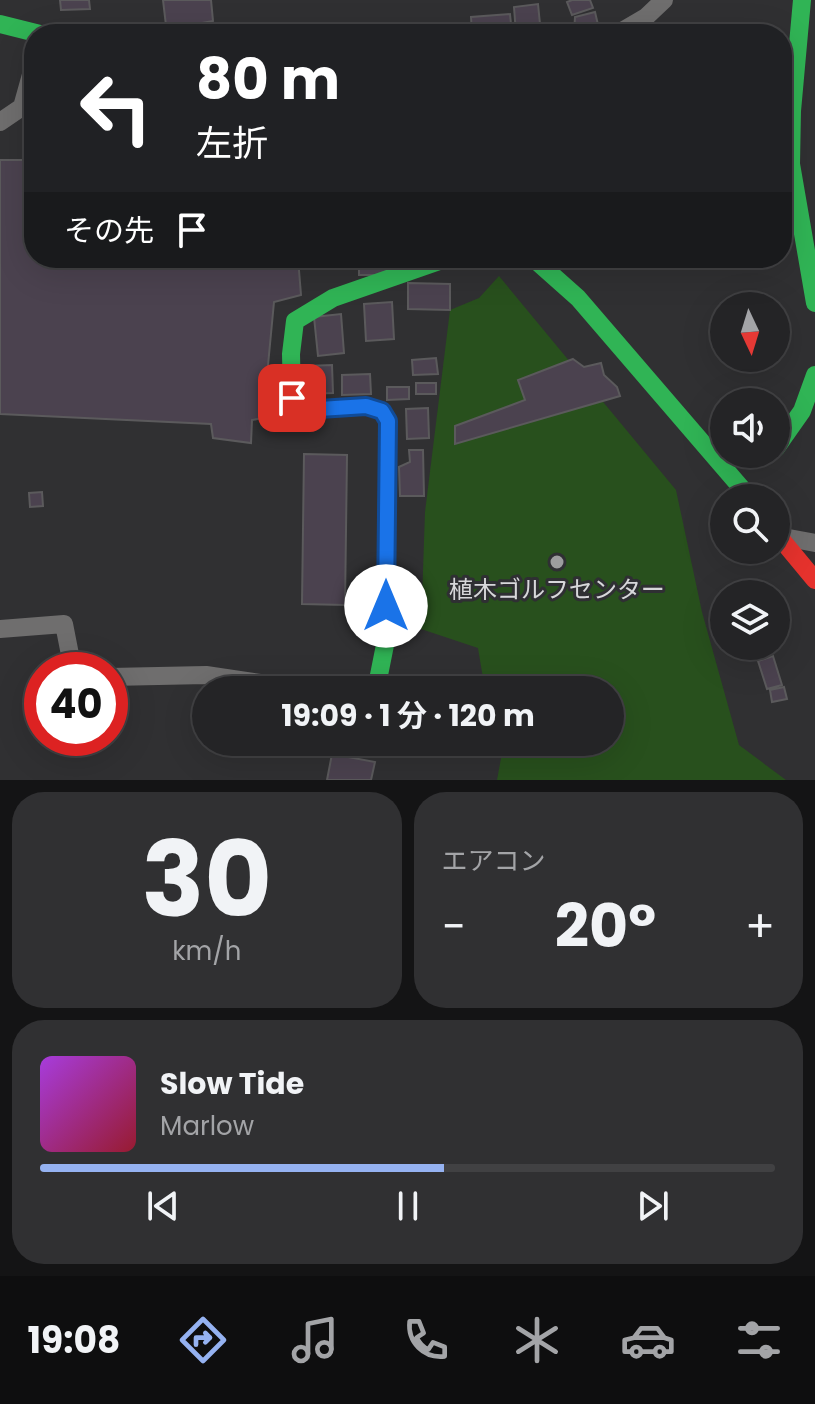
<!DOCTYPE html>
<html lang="ja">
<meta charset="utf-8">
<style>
body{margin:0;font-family:Poppins,"Noto Sans JP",sans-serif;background:#303032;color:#f1f3f6;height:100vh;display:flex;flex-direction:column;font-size:30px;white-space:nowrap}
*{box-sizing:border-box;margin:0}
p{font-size:26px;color:#a3a4a7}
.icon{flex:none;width:44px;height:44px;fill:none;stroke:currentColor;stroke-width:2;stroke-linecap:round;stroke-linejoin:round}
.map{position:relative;height:780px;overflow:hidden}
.details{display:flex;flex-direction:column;gap:12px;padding:12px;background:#141415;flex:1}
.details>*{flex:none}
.top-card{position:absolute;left:24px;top:24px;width:768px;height:244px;border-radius:32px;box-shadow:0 8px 32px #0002,0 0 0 2px #414143;background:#202124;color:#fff;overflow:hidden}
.needle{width:52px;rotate:176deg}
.fabs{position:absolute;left:710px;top:292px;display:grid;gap:16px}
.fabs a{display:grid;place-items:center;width:80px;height:80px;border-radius:50%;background:#242426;box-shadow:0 8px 32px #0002,0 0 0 2px #414143;font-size:40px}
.speed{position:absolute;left:24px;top:652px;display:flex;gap:16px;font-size:40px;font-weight:700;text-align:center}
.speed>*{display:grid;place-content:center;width:104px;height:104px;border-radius:50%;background:#242426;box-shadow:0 8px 32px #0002,0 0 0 2px #414143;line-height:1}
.speed .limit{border:12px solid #d22;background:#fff;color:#111}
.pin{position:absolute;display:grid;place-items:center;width:68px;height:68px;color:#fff;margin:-34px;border-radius:16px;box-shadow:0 4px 12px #0006}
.me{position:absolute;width:88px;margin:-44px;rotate:0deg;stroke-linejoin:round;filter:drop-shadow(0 0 6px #0008)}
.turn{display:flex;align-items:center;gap:28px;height:168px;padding:0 40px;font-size:36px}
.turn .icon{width:104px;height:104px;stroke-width:2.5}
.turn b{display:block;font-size:56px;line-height:68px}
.then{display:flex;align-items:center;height:76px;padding:0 40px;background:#0003;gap:16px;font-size:30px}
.big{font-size:60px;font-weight:700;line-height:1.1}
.details .card{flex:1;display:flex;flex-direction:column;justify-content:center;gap:12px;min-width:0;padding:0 28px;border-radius:32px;background:#303032}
.details .dial{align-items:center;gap:0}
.dial b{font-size:104px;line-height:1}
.song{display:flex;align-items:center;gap:24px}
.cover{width:96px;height:96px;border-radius:12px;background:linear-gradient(135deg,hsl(280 70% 55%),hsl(350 70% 35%))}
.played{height:8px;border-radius:4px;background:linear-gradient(90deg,#95b2f1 55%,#414143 55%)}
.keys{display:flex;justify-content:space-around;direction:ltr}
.heat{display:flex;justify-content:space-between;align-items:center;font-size:44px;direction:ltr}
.details .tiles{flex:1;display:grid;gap:12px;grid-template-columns:1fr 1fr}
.card:last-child{grid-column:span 2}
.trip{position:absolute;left:192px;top:676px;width:432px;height:80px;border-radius:40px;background:#242426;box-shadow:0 8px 32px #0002,0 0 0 2px #414143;font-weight:700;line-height:80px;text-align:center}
.dock{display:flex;height:128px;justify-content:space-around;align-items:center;background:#0e0e0f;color:#a3a4a7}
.dock .icon{width:56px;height:56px}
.dock .selected{color:#95b2f1}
.dock b{font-size:36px;color:#f1f3f6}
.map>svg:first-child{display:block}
.green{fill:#28501d}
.building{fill:#4b424f;stroke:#5b5a5c;stroke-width:2}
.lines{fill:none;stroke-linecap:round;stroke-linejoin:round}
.street{stroke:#6f6e6e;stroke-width:18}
.fast{stroke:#30b455;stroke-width:18}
.jam{stroke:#e5322d;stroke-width:18}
.route-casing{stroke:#114b97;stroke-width:20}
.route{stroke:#1a73e8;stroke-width:14}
.poi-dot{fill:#9d9d9f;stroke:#2f2f33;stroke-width:3}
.labels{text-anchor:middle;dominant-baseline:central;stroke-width:6;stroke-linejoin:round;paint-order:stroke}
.poi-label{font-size:24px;fill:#d7d7da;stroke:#2f2f33}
</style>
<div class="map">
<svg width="815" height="780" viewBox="0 0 815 780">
<rect width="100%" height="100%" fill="#303032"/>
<path class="green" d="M499 276 676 490 702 612 739 745 786 780H497L504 742H610V690H491L484 684 478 648 421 629 425 512 450 310 479 298Z"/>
<path class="building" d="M60 0H89L90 9 61 10Z
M163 0H211L213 21 196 24 197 34H167Z
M572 0H590L593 8 572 15 567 2Z
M538 4 541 34H516L514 7Z
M595 12 599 29 574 34 575 17Z
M510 14 512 34H472L471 17Z
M0 160H34V258H298L301 295 274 302 263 418 252 420 251 443 213 438 211 424 0 414Z
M359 258H389V275H359Z
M408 283 450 284V310L408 309Z
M392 302 394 339 366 341 364 304Z
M341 314 344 353 318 356 314 317Z
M436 358 438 374 413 375 412 360Z
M573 359 584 367 601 363 604 375 617 387 620 396 455 444V426L525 400 518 380Z
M332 365 333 393 307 394 306 366Z
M370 374 371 394 342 395V375Z
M416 383H436V394H416Z
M387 387H409V399L387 400Z
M428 408 429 438 407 439 406 409Z
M409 450H423L424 496H400L399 467 410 462Z
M304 454 347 455 345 605 302 604Z
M42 492 43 506 30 507 29 493Z
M773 656 782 685 767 689 758 661Z
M784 687 787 699 772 702 770 690Z
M332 742H373L371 752 331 746Z
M332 754 375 762 371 780H327Z"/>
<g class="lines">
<path class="street" d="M617 34 646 17 664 0
M0 122 22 107 34 64
M778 536 815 543
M0 629 64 624 73 670
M110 677 206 675 309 690"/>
<path class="fast" d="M802 0 792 111 791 164 815 303
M0 24 40 34
M533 258 578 298 750 498
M776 448 802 411 815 375
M376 690 385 645 388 421 382 411 366 406 304 410 292 398 291 354 295 321 333 298 448 258"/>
<path class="jam" d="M776 533 815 580"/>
</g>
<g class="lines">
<g class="route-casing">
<path id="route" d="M292 398 304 410 366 406 382 411 388 421 386 606"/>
</g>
<use href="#route" class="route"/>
</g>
<circle class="poi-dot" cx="557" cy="562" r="8"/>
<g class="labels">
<g class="poi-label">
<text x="557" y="589">植木ゴルフセンター</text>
</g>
</g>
</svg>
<div class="fabs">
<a><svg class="needle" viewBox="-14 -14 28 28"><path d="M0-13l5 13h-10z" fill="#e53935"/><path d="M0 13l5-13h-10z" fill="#a3a4a7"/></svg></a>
<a><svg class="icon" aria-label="sound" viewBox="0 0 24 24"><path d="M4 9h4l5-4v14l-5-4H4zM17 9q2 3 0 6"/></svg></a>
<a><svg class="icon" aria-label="search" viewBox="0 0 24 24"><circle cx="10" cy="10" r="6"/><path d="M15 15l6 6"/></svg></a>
<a><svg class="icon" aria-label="layers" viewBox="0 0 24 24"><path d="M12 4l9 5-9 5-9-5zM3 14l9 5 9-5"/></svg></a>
</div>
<div class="speed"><div class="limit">40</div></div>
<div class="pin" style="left:292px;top:398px;background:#d93025"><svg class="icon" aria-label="arrive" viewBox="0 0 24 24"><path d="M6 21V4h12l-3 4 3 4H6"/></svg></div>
<svg class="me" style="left:386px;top:606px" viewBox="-20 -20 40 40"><circle r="19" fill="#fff"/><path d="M0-13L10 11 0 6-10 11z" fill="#1a73e8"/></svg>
<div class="trip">19:09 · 1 分 · 120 m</div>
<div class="top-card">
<div class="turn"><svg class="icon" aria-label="left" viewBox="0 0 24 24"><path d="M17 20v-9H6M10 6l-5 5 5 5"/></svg><div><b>80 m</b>左折</div></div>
<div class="then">その先<svg class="icon" aria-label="arrive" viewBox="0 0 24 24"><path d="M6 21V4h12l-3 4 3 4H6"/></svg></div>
</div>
</div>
<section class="details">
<div class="tiles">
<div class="card dial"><b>30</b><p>km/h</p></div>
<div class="card"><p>エアコン</p>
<div class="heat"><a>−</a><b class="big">20°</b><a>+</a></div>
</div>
<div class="card">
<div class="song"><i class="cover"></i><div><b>Slow Tide</b><p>Marlow</p></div></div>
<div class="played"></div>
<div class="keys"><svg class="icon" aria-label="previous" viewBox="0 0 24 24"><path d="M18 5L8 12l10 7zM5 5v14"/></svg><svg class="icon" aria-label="pause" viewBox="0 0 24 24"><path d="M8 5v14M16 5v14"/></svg><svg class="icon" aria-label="next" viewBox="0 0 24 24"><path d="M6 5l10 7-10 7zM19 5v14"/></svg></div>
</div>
</div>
</section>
<nav class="dock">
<b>19:08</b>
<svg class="icon selected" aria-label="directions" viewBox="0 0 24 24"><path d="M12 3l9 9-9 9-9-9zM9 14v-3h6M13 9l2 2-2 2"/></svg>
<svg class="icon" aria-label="music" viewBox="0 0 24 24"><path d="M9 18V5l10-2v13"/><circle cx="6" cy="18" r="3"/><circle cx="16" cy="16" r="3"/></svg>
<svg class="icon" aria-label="phone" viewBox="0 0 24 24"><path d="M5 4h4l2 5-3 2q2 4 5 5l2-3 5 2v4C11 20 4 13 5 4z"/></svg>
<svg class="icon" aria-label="climate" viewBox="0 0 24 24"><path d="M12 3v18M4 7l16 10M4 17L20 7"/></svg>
<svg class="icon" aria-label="car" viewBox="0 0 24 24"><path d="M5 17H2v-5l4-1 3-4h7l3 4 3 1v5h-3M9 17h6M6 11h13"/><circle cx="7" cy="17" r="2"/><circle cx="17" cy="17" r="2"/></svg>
<svg class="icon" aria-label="filters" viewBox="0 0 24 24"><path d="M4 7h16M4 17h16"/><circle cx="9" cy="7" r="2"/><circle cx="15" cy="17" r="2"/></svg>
</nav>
